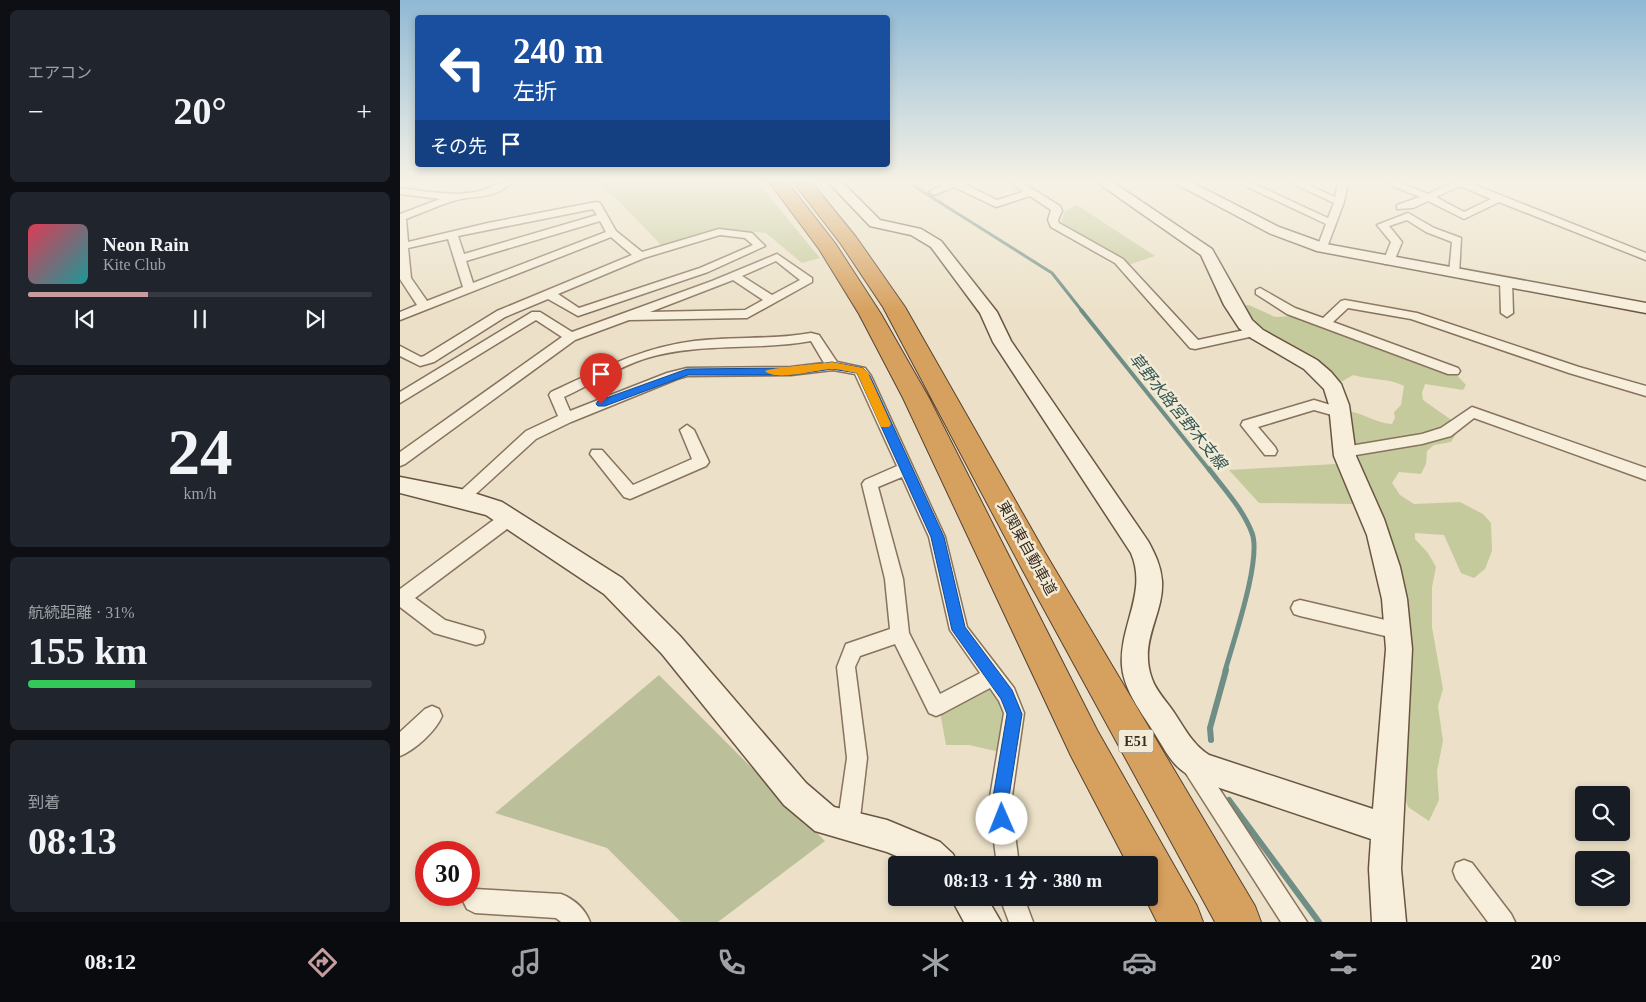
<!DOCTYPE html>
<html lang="ja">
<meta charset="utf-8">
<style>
body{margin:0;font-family:"Times New Roman","Noto Sans JP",serif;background:#20242c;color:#f1f3f6;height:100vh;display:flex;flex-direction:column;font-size:19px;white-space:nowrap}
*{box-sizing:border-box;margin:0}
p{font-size:16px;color:#9ea1a6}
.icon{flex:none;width:28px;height:28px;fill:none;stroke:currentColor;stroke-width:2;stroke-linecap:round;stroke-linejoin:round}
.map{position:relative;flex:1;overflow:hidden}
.panel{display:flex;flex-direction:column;gap:10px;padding:10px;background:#0d0f14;width:400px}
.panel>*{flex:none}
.top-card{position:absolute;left:15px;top:15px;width:475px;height:152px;border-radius:5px;box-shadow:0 2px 8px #0003;background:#1a4fa0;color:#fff;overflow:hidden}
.buttons{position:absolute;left:1175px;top:786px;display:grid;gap:10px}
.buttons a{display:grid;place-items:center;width:55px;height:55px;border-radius:5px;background:#171b24;box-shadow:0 2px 8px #0003;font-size:25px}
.speed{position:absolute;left:15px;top:841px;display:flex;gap:10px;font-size:25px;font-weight:700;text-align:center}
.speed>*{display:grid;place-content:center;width:65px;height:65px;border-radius:50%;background:#171b24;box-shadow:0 2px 8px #0003;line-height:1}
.speed .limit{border:8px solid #d22;background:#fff;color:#111}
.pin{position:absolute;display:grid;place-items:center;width:42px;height:42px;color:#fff;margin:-51px -21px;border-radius:50% 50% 50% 0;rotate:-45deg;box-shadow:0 0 5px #0007}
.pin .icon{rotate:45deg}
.me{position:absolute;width:55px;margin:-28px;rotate:359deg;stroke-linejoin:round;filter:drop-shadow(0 0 4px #0008)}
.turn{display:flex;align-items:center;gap:18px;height:105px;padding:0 15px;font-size:22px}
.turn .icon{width:65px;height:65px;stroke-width:2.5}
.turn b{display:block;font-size:35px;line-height:42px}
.then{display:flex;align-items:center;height:48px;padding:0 15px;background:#0003;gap:10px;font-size:19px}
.big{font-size:38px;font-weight:700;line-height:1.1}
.panel .tile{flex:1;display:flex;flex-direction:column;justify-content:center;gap:8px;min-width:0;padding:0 18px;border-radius:8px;background:#20242c}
.panel .dial{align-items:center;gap:0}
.dial b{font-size:65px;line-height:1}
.song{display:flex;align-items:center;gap:15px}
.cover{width:60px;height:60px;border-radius:8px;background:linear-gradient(135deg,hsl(350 70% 55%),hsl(180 70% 35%))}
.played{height:5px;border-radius:2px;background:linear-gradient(90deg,#c79c9e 35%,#363941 35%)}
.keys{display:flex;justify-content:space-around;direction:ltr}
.heat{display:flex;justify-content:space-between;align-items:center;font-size:28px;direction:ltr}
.charge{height:8px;border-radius:4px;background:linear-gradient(90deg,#34c759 31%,#363941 0)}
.trip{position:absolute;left:488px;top:856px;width:270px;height:50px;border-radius:5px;background:#171b24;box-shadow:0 2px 8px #0003;font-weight:700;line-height:50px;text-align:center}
.menu{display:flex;height:80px;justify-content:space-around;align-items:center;background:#090b0e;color:#9ea1a6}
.menu .icon{width:35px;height:35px}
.menu .on{color:#c79c9e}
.menu b{font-size:22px;color:#f1f3f6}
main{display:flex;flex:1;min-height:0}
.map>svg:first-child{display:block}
.green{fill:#c5ca9c}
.cemetery{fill:#bcc09a}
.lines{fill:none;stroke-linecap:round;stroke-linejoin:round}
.stream-far3{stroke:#6f8f86;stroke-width:3}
.stream-far2{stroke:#6f8f86;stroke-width:4}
.stream-far1{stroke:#6f8f86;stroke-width:5}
.stream{stroke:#6f8f86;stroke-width:6}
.street-casing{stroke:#87735e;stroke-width:3}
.secondary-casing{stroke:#695541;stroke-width:3}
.highway-casing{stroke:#554232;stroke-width:2}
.street{fill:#f7eedb;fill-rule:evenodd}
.secondary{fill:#f7eedb;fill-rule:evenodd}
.highway{fill:#d6a05e;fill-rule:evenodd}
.route{fill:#1a73e8;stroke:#114b97}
.slow{fill:#f59e0b}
.labels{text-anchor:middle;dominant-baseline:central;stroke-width:5;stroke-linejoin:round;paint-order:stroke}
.shield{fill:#f4ebd7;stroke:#706558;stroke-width:1}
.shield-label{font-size:14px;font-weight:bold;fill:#382c21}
.street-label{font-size:15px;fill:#382c21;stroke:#f4ebd7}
.water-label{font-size:16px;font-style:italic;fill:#315754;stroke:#f4ebd7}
</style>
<main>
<section class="panel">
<div class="tile"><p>エアコン</p>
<div class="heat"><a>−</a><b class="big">20°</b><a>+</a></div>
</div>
<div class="tile">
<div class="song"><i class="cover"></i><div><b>Neon Rain</b><p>Kite Club</p></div></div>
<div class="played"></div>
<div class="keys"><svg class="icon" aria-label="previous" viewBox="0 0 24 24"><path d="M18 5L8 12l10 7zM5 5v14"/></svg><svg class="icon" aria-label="pause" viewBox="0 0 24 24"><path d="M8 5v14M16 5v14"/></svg><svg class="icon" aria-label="next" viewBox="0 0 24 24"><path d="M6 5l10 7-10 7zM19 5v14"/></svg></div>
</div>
<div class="tile dial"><b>24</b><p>km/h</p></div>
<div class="tile"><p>航続距離 · 31%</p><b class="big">155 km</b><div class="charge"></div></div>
<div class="tile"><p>到着</p><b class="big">08:13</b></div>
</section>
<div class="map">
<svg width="1246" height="922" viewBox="0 0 1246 922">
<rect width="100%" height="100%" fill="#ece1c8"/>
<path class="green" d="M196 183H358L420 258 402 263 366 233 319 228 262 246 217 199Z
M677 205 755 256 728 265 664 226 662 220 665 211Z
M840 305H849L875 317 897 316 957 341 1053 371 1066 385 1063 390 1025 384 1022 393 1023 400 1050 419 1057 432 1051 442 1034 445 1027 451 1026 464 1021 474 999 472 992 483 1000 495 1014 504 1060 502 1083 514 1091 523 1092 551 1085 569 1074 578 1061 573 1044 535 1015 533V539L1028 553 1036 567 1032 587V627L1043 689 1038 706 1043 741 1037 771 1039 800 1029 821 1008 807 1002 788 1003 648 955 466 946 411C962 412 975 423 992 424L995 418 994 412 1001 405 1004 386C989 378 969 380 953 375L943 381H937L860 330 848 320Z
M936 464 953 504 859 503 829 470Z
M580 687 596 691 610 711 600 752 569 745H546L540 712Z"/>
<path class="cemetery" d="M259 675 425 841 318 922H281L207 848 95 813Z"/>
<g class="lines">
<path class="stream-far3" d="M509 183 652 273 682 311"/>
<path class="stream-far2" d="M681 310 810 471"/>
<path class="stream-far1" d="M809 469C824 489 843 509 852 533 862 559 833 642 825 671"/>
<path class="stream" d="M811 740 810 728 826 670
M829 800 919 922"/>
<g class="street-casing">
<path id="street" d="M99 183H111C92 201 74 194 53 201 37 206 22 213 6 219L8 242 88 223 196 202 200 203 216 231 242 252 319 229 352 233 365 246 308 272 178 316 148 299 105 317 34 362 20 366 0 356V346L21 357 24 356 97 311 232 255 211 237 0 320V312L17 305 0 279V214L40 199 0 194V188C33 192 69 201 99 183ZM193 209 197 215 64 254 58 236ZM200 221 206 232 73 283 66 261ZM320 235 345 238 353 245 300 268 179 308 158 294 244 258ZM48 239 63 287 27 301 11 278 8 248Z
M545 183H562L597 200 623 192 612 183H623L660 206 662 211 658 220 659 223 723 259 798 340 854 328 860 332 854 336 795 349 790 348 715 263 651 227 648 220 651 210 630 196 596 207 554 187 534 195 529 192Z
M839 183H852L928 218 934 203 891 183H904L935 197 938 183H948L944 202 926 250 922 251 917 248 926 224Z
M985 183H999L1028 194 1051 183H1070L1246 253V260L1099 202 1064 219 1028 201 1013 208 997 209V205L1020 197ZM1060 186 1091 199 1064 212 1036 197Z
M1008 213 1034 228 1061 238 1059 275H1051L1049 273 1052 242 1026 232 1007 220 989 226 1002 242 993 264H985L983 262 991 242 977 225Z
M377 254 412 278V282L347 318 229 320 175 340 5 464 0 466V452L162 337 136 320 0 403V392L132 312H140L172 332 312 281ZM376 261 400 280 372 295 342 276ZM333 280 363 300 345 310 250 312Z
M1106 278 1112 281 1113 313 1107 317 1101 313 1100 281Z
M860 288 895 308 923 318 941 301 945 300 1017 313 1179 367 1246 386V396L1169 373 1011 319 948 308 933 322 1058 368 1060 371 1058 374H1048L887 314 856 294V290Z
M411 333 419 335 437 362 465 368 471 376 545 537 567 627 614 688 624 713 611 803 619 865H597L589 803 604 713 599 701 590 688 543 713 536 716 529 713 495 644 460 656 455 667 467 758 459 827 456 835 448 838 440 835 437 827 447 758 437 667 446 644 490 629 485 579 462 484 465 480 497 466 455 374 433 370 391 375 287 376 277 379 171 422 136 439 67 502 61 504 55 502 53 498 126 431 158 416 149 395 151 392C199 370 240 348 294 341 333 336 372 340 411 333ZM411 341 424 363 391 367 287 368 267 373 170 411 164 397C190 385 220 366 247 358 300 342 357 351 411 341ZM502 477 529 537 550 630 580 673 540 694 509 633 503 579 478 487Z
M914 400 944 409 946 412 939 417 914 410 858 427 875 447 877 451 875 455H865L841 425 843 421Z
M1072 407 1246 468V480L1074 418 1051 436 1022 444 944 457 939 456 937 452 939 448 944 447 1022 434 1041 428Z
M287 425 294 430 309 462 306 466 230 499 224 497 190 454 192 450H202L233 485 292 459 280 430Z
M109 512 115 513 117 518 115 523 15 598 45 620 83 631 85 637 83 643 76 645 34 633 0 607V589L103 513Z
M900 600 998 623 1004 625 1007 631 1004 637 998 639 900 616 894 614 891 608 894 602Z
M32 706 39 709 42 716C36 731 15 750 0 756V732L25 709Z
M792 755 799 758 907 922H881L785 772 782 765 785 758Z
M1064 860 1072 863 1111 914 1115 922H1088L1056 879 1053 871 1056 863Z
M75 889 161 894C174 899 185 909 190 922H161L156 918 75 913 67 909 63 901 69 892Z
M600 898H624L633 922H609Z"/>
</g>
<g class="secondary-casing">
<path id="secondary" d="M429 183H443L480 220 521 229 541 241 597 312 611 341 748 541C755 554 761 566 762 581 764 615 738 641 752 679 756 691 768 703 775 714 785 729 793 745 809 755L973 809 986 649 982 599 967 535 934 456 929 405 924 389 904 369 851 338 839 328 824 305 801 255 698 183H714L812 249 852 320 863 330 917 360 931 372 941 384 949 405 956 456 984 519 1000 567 1007 599 1012 649 1001 869 1006 922H972L969 869 971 839 802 782C774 770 770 758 755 734 742 713 724 691 722 666 719 626 748 592 731 553L593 342 580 313 531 247 511 235 470 226Z
M775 183H793L879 227 926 244 1246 303V313L917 251 869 233Z
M0 477 61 489 102 502 222 578 280 636 406 783 434 807 487 820 540 842 553 854 558 865H518L487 852 415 831 384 805 262 654 204 594 86 515 0 493Z
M551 898H587L601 922H564Z"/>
</g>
<g class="highway-casing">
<path id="highway" d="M370 183H388L435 243 481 314 529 398 697 730 797 906 803 922H757L745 898H749V865H728L671 756 503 398 459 314 419 249Z
M394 183H412L456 237 505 307 644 551 855 906 861 922H815L622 569 483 307 441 244Z"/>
</g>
<use href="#street" class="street"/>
<use href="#secondary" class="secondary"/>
<use href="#highway" class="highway"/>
</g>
<linearGradient id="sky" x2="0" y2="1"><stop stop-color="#8fb9d5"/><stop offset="0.58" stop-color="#f6f2e6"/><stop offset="1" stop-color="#f6f2e6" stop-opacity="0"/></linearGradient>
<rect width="1246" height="313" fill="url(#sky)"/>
<path class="route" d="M432 362 463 368 470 376 544 537 565 627 612 690 622 714 608 803 611 819 608 825 602 827 596 825 592 803 607 714 601 699 552 630 531 537 457 373 432 369 391 375H288L205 406H198L196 404 198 401 287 369 391 368Z"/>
<path class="slow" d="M432 362 463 368 468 373 491 424 489 427H481L457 373C449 372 440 369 433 369 417 369 377 382 365 371 369 368 422 364 432 362Z"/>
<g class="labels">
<rect class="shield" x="718.5" y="729.5" width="35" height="23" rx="4"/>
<g class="shield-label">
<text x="736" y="741">E51</text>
</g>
<g class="street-label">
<text transform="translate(627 548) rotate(61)">東関東自動車道</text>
</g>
<g class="water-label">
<text transform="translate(778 411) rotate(51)">草野水路宮野木支線</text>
</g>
</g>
</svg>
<div class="buttons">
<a><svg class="icon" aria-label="search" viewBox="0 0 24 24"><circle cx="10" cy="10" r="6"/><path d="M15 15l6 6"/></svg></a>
<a><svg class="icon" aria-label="layers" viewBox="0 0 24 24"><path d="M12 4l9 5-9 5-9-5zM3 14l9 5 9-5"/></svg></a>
</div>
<div class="speed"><div class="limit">30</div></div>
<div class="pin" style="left:201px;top:404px;background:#d93025"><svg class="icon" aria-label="arrive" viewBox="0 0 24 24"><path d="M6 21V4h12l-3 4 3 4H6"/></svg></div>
<svg class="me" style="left:602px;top:819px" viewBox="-20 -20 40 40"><circle r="19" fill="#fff"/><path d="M0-13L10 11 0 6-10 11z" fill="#1a73e8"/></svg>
<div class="trip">08:13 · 1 分 · 380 m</div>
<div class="top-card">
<div class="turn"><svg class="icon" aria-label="left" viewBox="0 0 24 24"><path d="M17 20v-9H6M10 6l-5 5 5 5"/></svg><div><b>240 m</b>左折</div></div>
<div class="then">その先<svg class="icon" aria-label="arrive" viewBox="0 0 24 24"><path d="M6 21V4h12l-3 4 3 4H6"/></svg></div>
</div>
</div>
</main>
<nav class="menu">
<b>08:12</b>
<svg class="icon on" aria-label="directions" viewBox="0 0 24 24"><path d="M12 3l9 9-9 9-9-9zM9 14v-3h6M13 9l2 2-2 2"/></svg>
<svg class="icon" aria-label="music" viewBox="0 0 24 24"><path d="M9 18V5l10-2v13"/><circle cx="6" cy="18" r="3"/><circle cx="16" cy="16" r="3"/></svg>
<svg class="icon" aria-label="phone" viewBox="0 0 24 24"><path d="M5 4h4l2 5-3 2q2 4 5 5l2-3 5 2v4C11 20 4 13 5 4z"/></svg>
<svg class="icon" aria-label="climate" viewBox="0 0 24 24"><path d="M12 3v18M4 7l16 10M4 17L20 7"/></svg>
<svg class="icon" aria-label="car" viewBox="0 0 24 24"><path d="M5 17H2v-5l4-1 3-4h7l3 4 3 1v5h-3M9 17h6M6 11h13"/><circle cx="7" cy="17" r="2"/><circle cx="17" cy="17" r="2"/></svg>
<svg class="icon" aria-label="filters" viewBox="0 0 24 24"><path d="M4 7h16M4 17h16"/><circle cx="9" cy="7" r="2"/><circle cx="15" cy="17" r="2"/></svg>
<b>20°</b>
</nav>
